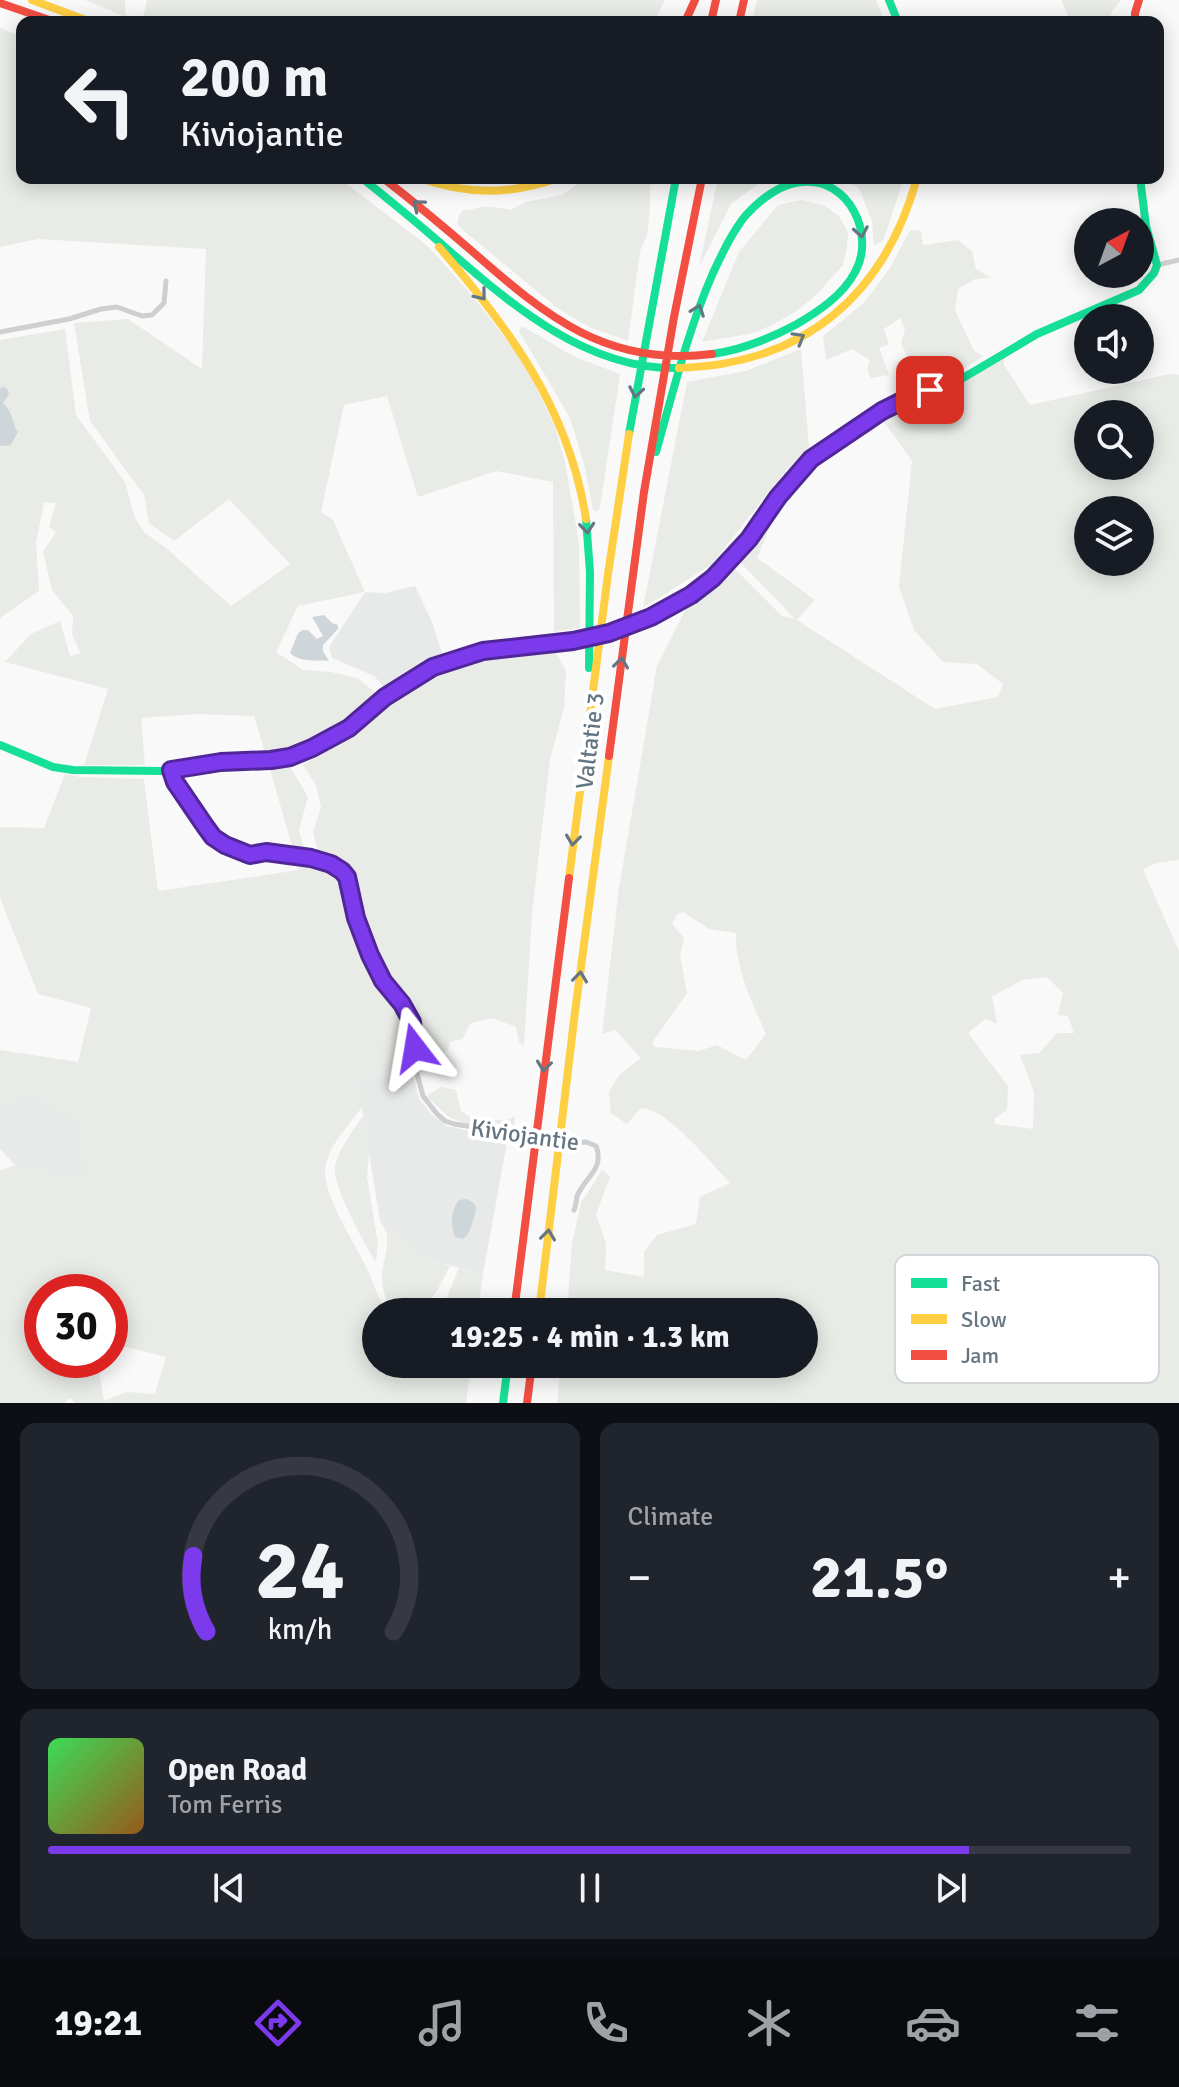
<!DOCTYPE html>
<meta charset="utf-8">
<style>
body{margin:0;font-family:Signika,sans-serif;background:#20242c;color:#f1f3f6;height:100vh;display:flex;flex-direction:column;font-size:30px;white-space:nowrap}
*{box-sizing:border-box;margin:0}
p{font-size:26px;color:#9ea1a6}
.icon{flex:none;width:44px;height:44px;fill:none;stroke:currentColor;stroke-width:2;stroke-linecap:round;stroke-linejoin:round}
.map{position:relative;height:1403px;overflow:hidden}
.drawer{display:flex;flex-direction:column;gap:20px;padding:20px;background:#0d0f14;flex:1}
.drawer>*{flex:none}
.top-card{position:absolute;left:16px;top:16px;width:1148px;height:168px;border-radius:16px;box-shadow:0 4px 20px #0003;background:#171b24;color:#f1f3f6;overflow:hidden}
.needle{width:52px;rotate:41deg}
.tools{position:absolute;left:1074px;top:208px;display:grid;gap:16px}
.tools a{display:grid;place-items:center;width:80px;height:80px;border-radius:50%;background:#171b24;box-shadow:0 4px 20px #0003;font-size:40px}
.speed{position:absolute;left:24px;top:1274px;display:flex;gap:16px;font-size:40px;font-weight:700;text-align:center}
.speed>*{display:grid;place-content:center;width:104px;height:104px;border-radius:50%;background:#171b24;box-shadow:0 4px 20px #0003;line-height:1}
.speed .limit{border:12px solid #d22;background:#fff;color:#111}
.pin{position:absolute;display:grid;place-items:center;width:68px;height:68px;color:#fff;margin:-34px;border-radius:16px;box-shadow:0 4px 12px #0006}
.me{position:absolute;width:88px;margin:-44px;rotate:346deg;stroke-linejoin:round;filter:drop-shadow(0 0 6px #0008)}
.turn{display:flex;align-items:center;gap:28px;height:168px;padding:0 32px;font-size:36px}
.turn .icon{width:104px;height:104px;stroke-width:2.5}
.turn b{display:block;font-size:56px;line-height:68px}
.big{font-size:60px;font-weight:700;line-height:1.1}
.drawer .widget{flex:1;display:flex;flex-direction:column;justify-content:center;gap:12px;min-width:0;padding:0 28px;border-radius:16px;background:#20242c}
.drawer .dial{align-items:center;gap:0}
.dial svg{height:208px;overflow:visible;fill:none;stroke:#363941;stroke-width:7;stroke-linecap:round;text-anchor:middle}
.dial text{fill:#f1f3f6;stroke:none}
.song{display:flex;align-items:center;gap:24px}
.cover{width:96px;height:96px;border-radius:12px;background:linear-gradient(135deg,hsl(130 70% 55%),hsl(30 70% 35%))}
.played{height:8px;border-radius:4px;background:linear-gradient(90deg,#7c3aed 85%,#363941 85%)}
.keys{display:flex;justify-content:space-around;direction:ltr}
.heat{display:flex;justify-content:space-between;align-items:center;font-size:44px;direction:ltr}
.drawer .tiles{flex:1;display:grid;gap:20px;grid-template-columns:1fr 1fr}
.widget:last-child{grid-column:span 2}
.trip{position:absolute;left:362px;top:1298px;width:456px;height:80px;border-radius:40px;background:#171b24;box-shadow:0 4px 20px #0003;font-weight:700;line-height:80px;text-align:center}
.tab-bar{display:flex;height:128px;justify-content:space-around;align-items:center;background:#090b0e;color:#9ea1a6}
.tab-bar .icon{width:56px;height:56px}
.tab-bar .active{color:#7c3aed}
.tab-bar b{font-size:36px;color:#f1f3f6}
.map>svg:first-child{display:block}
.built{fill:#e8e9e9}
.green{fill:#e8ebe6;fill-rule:evenodd}
.water{fill:#ced6d9}
.lines{fill:none;stroke-linecap:round;stroke-linejoin:round}
.street{stroke:#cecfd0;stroke-width:5}
.fast{stroke:#16e098;stroke-width:8}
.slow{stroke:#ffcf43;stroke-width:8}
.jam{stroke:#f24e42;stroke-width:8}
.oneway{stroke:#657683}
.route-casing{stroke:#51269a;stroke-width:20}
.route{stroke:#7c3aed;stroke-width:14}
.labels{text-anchor:middle;dominant-baseline:central;stroke-width:8;stroke-linejoin:round;paint-order:stroke}
.street-label{font-size:24px;fill:#657683;stroke:#fff}
.key{fill:#fff;stroke:#d1d6da;stroke-width:2}
.key-label{font-size:22px;fill:#657683}
</style>
<div class="map">
<svg width="1179" height="1403" viewBox="0 0 1179 1403">
<rect width="100%" height="100%" fill="#f9f9f9"/>
<path class="built" d="M415 586 432 622 443 656 419 668 387 690 374 676 332 658 329 647 365 592 385 593Z
M412 1069 419 1099 432 1115 447 1126 478 1133 508 1137 483 1274 426 1259 380 1221 357 1079Z
M37 1095 75 1122 86 1180 15 1165 0 1149V1104Z"/>
<path class="green" d="M85 0H125L126 17Z
M147 0H665L654 22H155L143 17Z
M757 0H876L885 22H752Z
M1061 0H1121L1112 11 1109 22H1071Z
M0 28 22 36V178H339L429 247 474 298 518 355 533 381 555 427 565 462 579 543 580 628 554 632 553 482 496 471 418 497 387 396 344 405 321 512 333 520 365 592 298 606 276 652 303 670 331 672 357 678 375 692C353 728 306 748 266 755L254 716 196 714 141 718 145 765H84L108 689 5 662 31 634 60 621 70 656 81 653 72 635 73 616 52 590 43 552 56 532 49 527 56 503 44 502 36 543 39 591 0 618V446L6 444C14 428 18 417 3 403L8 394 7 389 3 386 0 389V340L65 329 76 415 125 482 135 518 144 532 166 548 231 606 290 564 229 499 174 541 149 523 144 495 90 421 74 323 128 319 202 369 206 249 38 239 0 247Z
M587 178H658L650 186V206L648 227 647 236 640 251 628 341 589 327 556 307 457 225 459 215 463 210C472 211 476 207 483 207 493 207 501 207 510 210L526 202 562 195Z
M718 178H766L731 204 699 267Z
M842 178H904L883 241 874 246 872 221 859 188Z
M802 200 825 206 839 216 848 232 847 248 843 265 816 295 798 310 774 324 754 333 702 342 739 252 778 205Z
M910 230 921 231 923 245 958 240 972 251 976 269 992 278 975 279 958 289 955 310 974 351 984 356 947 379 913 389 907 375 912 365 901 344 905 330 900 318 884 329 889 344 879 348 889 375 871 378 867 369 870 360 852 349 826 360 823 336 864 303 890 268Z
M521 327H524L573 356 620 374 600 508 597 512 593 510 584 464 570 418 519 331Z
M801 349 809 448 783 474 712 564 643 608 687 382 746 371Z
M1005 355 1004 365 1030 405 1170 374 1179 375V860L1156 863 1143 870 1179 951V1403H557L561 1364H804V1312H567L572 1243 581 1203 602 1170 610 1177 596 1214 606 1244 605 1270 644 1277V1252L657 1235 696 1224 700 1197 730 1183C712 1164 667 1108 641 1108L627 1124 611 1113 609 1092 619 1075 641 1058 615 1030 602 1034 619 888 657 666 685 611 735 569 782 616 795 619 740 562 773 520 757 558 815 600 797 620 935 709 998 697 1003 684 977 664 943 662 914 630 899 587 912 461 881 418 966 382ZM1088 414H1140V466H1088ZM1088 510H1140V562H1088ZM683 912 709 929 736 933C735 967 752 1003 766 1034L746 1060 717 1045 699 1051 655 1047 652 1043 687 993 680 955 684 938 672 924 677 914ZM1047 977 1063 993 1058 1015 1068 1016 1074 1033H1057L1039 1053 1020 1055 1034 1092 1033 1129 995 1124 994 1119 1007 1110 1008 1086 968 1033 985 1019 997 1024 992 996 1023 980Z
M555 651 566 671 564 708 550 759 532 913 524 1046 519 1043 516 1027 493 1018 471 1023 462 1039 450 1042 448 1050 420 1065 417 1019 393 985 366 934 350 873 336 861 319 855 313 832 321 807 316 785 303 765 347 739 395 699 438 675 477 660Z
M288 763 308 797 299 830 306 854 294 853 269 766Z
M65 774 80 777 144 779 158 891 299 870 296 859C315 863 334 866 344 883L367 956 377 976 404 1016 412 1069 357 1079 362 1107C349 1125 331 1143 326 1164 319 1191 355 1243 366 1267 373 1282 378 1297 387 1312H376V1364H471L466 1403H76L69 1398 65 1403H0V1171L15 1165 85 1179 74 1122 37 1095 0 1104V1050L78 1062 91 1008 38 994 0 898V827L44 828ZM42 1292H110V1343L166 1357 155 1394 127 1392 104 1401 97 1360H42Z
M441 1087 456 1090 461 1111 474 1120H507L515 1116 514 1127 466 1124 449 1117 426 1096Z
M363 1116 369 1151 367 1177 378 1244 376 1262C365 1246 331 1183 335 1165 340 1147 353 1131 363 1116Z
M380 1221 426 1259 450 1266C440 1284 431 1312 405 1312 401 1312 397 1313 393 1310 388 1306 382 1288 382 1281 381 1267 388 1252 387 1237 387 1231 383 1226 380 1221Z
M459 1268 483 1274 478 1312H432L445 1302Z"/>
<path class="water" d="M3 386 7 389 9 394 3 403C15 414 11 422 18 432L11 445 0 446V389Z
M324 615 332 623 338 625V629L323 645V651L329 661C315 660 301 663 290 653L298 633 303 630H308L317 639 323 636 312 617Z
M466 1199C480 1204 476 1210 473 1221 470 1230 470 1233 463 1239L455 1237C450 1225 451 1210 459 1200Z"/>
<g class="lines">
<path class="street" d="M1157 265 1179 260
M0 332 69 319 101 309 117 307 142 316 152 315 164 303 166 281
M171 770 175 782 205 826 213 837 225 845 250 855 266 852 311 858 331 864 342 871 347 877 356 918 370 955 383 981 402 1004 412 1022 417 1074 423 1096 437 1114 445 1121 454 1124 575 1143 586 1142 596 1146C605 1169 585 1177 577 1196 577 1197 575 1209 574 1210"/>
<path class="fast" d="M889 0 898 22
M362 178C388 199 413 219 438 241 506 300 584 371 679 368
M936 388 958 381 1037 334 1139 290 1154 273 1157 265 1146 226 1140 178
M629 434 676 178
M656 452C673 392 688 330 713 273 722 254 732 232 746 215 761 199 779 184 802 182 849 177 876 235 855 272 843 295 819 311 797 324 771 338 742 350 712 354
M586 519 590 572 589 668
M0 745 53 767 73 770 161 771 221 762 271 760 290 757 312 748 349 728 385 697 417 677
M503 1403 508 1364"/>
<path class="slow" d="M32 0 91 22
M420 178C467 195 511 195 558 178
M439 247C510 329 569 409 586 519
M679 368C803 364 884 297 917 178
M569 878 608 574 629 434
M539 1312 575 1012 609 756"/>
<path class="jam" d="M0 3 55 22
M685 22 695 0
M711 22 716 0
M739 22 744 0
M1135 22V13L1139 0
M383 178C414 202 444 227 473 252 547 317 607 367 712 354
M417 677C469 645 519 651 576 640 616 633 654 618 689 596 737 567 761 514 797 473 808 461 821 452 834 442 866 420 898 400 936 388
M609 756 644 492 674 317 702 178
M514 1312 569 878
M527 1403 532 1364"/>
</g>
<defs><path id="oneway-chevron" d="M-2-3.5L2.5 0L-2 3.5" fill="none" stroke-width="1.6" stroke-linecap="round" stroke-linejoin="round" transform="scale(2)"/></defs>
<g class="oneway">
<use href="#oneway-chevron" transform="translate(418 205) rotate(-141)"/>
<use href="#oneway-chevron" transform="translate(861 232) rotate(80)"/>
<use href="#oneway-chevron" transform="translate(481 295) rotate(51)"/>
<use href="#oneway-chevron" transform="translate(698 310) rotate(-70)"/>
<use href="#oneway-chevron" transform="translate(799 338) rotate(-30)"/>
<use href="#oneway-chevron" transform="translate(636 392) rotate(100)"/>
<use href="#oneway-chevron" transform="translate(587 528) rotate(85)"/>
<use href="#oneway-chevron" transform="translate(621 663) rotate(-83)"/>
<use href="#oneway-chevron" transform="translate(573 840) rotate(97)"/>
<use href="#oneway-chevron" transform="translate(580 977) rotate(-83)"/>
<use href="#oneway-chevron" transform="translate(544 1066) rotate(97)"/>
<use href="#oneway-chevron" transform="translate(548 1235) rotate(-83)"/>
</g>
<g class="lines">
<g class="route-casing">
<path id="route" d="M415 1048 412 1022 402 1004 383 981 370 955 356 918 347 877 342 871 331 864 311 858 266 852 250 855 225 845 213 837 205 826 175 782 171 770 221 762 271 760 290 757 312 748 349 728 385 697 433 667 483 651 573 641 609 633 651 617 691 595 713 578 749 539 778 497 811 459 882 411 914 395 930 390"/>
</g>
<use href="#route" class="route"/>
</g>
<g class="labels">
<g class="street-label">
<text transform="translate(590 741) rotate(-83)">Valtatie 3</text>
<text transform="translate(525 1135) rotate(8)">Kiviojantie</text>
</g>
</g>
<rect x="895" y="1255" width="264" height="128" rx="12" class="key"/>
<rect x="911" y="1278" width="36" height="10" fill="#16e098"/>
<rect x="911" y="1314" width="36" height="10" fill="#ffcf43"/>
<rect x="911" y="1350" width="36" height="10" fill="#f24e42"/>
<g class="key-label">
<text x="961" y="1291">Fast</text>
<text x="961" y="1327">Slow</text>
<text x="961" y="1363">Jam</text>
</g>
</svg>
<div class="tools">
<a><svg class="needle" viewBox="-14 -14 28 28"><path d="M0-13l5 13h-10z" fill="#e53935"/><path d="M0 13l5-13h-10z" fill="#9ea1a6"/></svg></a>
<a><svg class="icon" aria-label="sound" viewBox="0 0 24 24"><path d="M4 9h4l5-4v14l-5-4H4zM17 9q2 3 0 6"/></svg></a>
<a><svg class="icon" aria-label="search" viewBox="0 0 24 24"><circle cx="10" cy="10" r="6"/><path d="M15 15l6 6"/></svg></a>
<a><svg class="icon" aria-label="layers" viewBox="0 0 24 24"><path d="M12 4l9 5-9 5-9-5zM3 14l9 5 9-5"/></svg></a>
</div>
<div class="speed"><div class="limit">30</div></div>
<div class="pin" style="left:930px;top:390px;background:#d93025"><svg class="icon" aria-label="arrive" viewBox="0 0 24 24"><path d="M6 21V4h12l-3 4 3 4H6"/></svg></div>
<svg class="me" style="left:415px;top:1048px" viewBox="-20 -20 40 40"><path d="M0-17L14 15 0 8-14 15z" fill="#7c3aed" stroke="#fff" stroke-width="4"/></svg>
<div class="trip">19:25 · 4 min · 1.3 km</div>
<div class="top-card">
<div class="turn"><svg class="icon" aria-label="left" viewBox="0 0 24 24"><path d="M17 20v-9H6M10 6l-5 5 5 5"/></svg><div><b>200 m</b>Kiviojantie</div></div>
</div>
</div>
<section class="drawer">
<div class="tiles">
<div class="widget dial"><svg viewBox="0 0 100 80">
<path d="M14 69A42 42 0 1 1 86 69"/>
<path d="M14 69A42 42 0 0 1 9 40" stroke="#7c3aed"/>
<text x="50" y="56" font-size="32" font-weight="700">24</text>
<text x="50" y="72" font-size="11">km/h</text>
</svg></div>
<div class="widget"><p>Climate</p>
<div class="heat"><a>−</a><b class="big">21.5°</b><a>+</a></div>
</div>
<div class="widget">
<div class="song"><i class="cover"></i><div><b>Open Road</b><p>Tom Ferris</p></div></div>
<div class="played"></div>
<div class="keys"><svg class="icon" aria-label="previous" viewBox="0 0 24 24"><path d="M18 5L8 12l10 7zM5 5v14"/></svg><svg class="icon" aria-label="pause" viewBox="0 0 24 24"><path d="M8 5v14M16 5v14"/></svg><svg class="icon" aria-label="next" viewBox="0 0 24 24"><path d="M6 5l10 7-10 7zM19 5v14"/></svg></div>
</div>
</div>
</section>
<nav class="tab-bar">
<b>19:21</b>
<svg class="icon active" aria-label="directions" viewBox="0 0 24 24"><path d="M12 3l9 9-9 9-9-9zM9 14v-3h6M13 9l2 2-2 2"/></svg>
<svg class="icon" aria-label="music" viewBox="0 0 24 24"><path d="M9 18V5l10-2v13"/><circle cx="6" cy="18" r="3"/><circle cx="16" cy="16" r="3"/></svg>
<svg class="icon" aria-label="phone" viewBox="0 0 24 24"><path d="M5 4h4l2 5-3 2q2 4 5 5l2-3 5 2v4C11 20 4 13 5 4z"/></svg>
<svg class="icon" aria-label="climate" viewBox="0 0 24 24"><path d="M12 3v18M4 7l16 10M4 17L20 7"/></svg>
<svg class="icon" aria-label="car" viewBox="0 0 24 24"><path d="M5 17H2v-5l4-1 3-4h7l3 4 3 1v5h-3M9 17h6M6 11h13"/><circle cx="7" cy="17" r="2"/><circle cx="17" cy="17" r="2"/></svg>
<svg class="icon" aria-label="filters" viewBox="0 0 24 24"><path d="M4 7h16M4 17h16"/><circle cx="9" cy="7" r="2"/><circle cx="15" cy="17" r="2"/></svg>
</nav>
